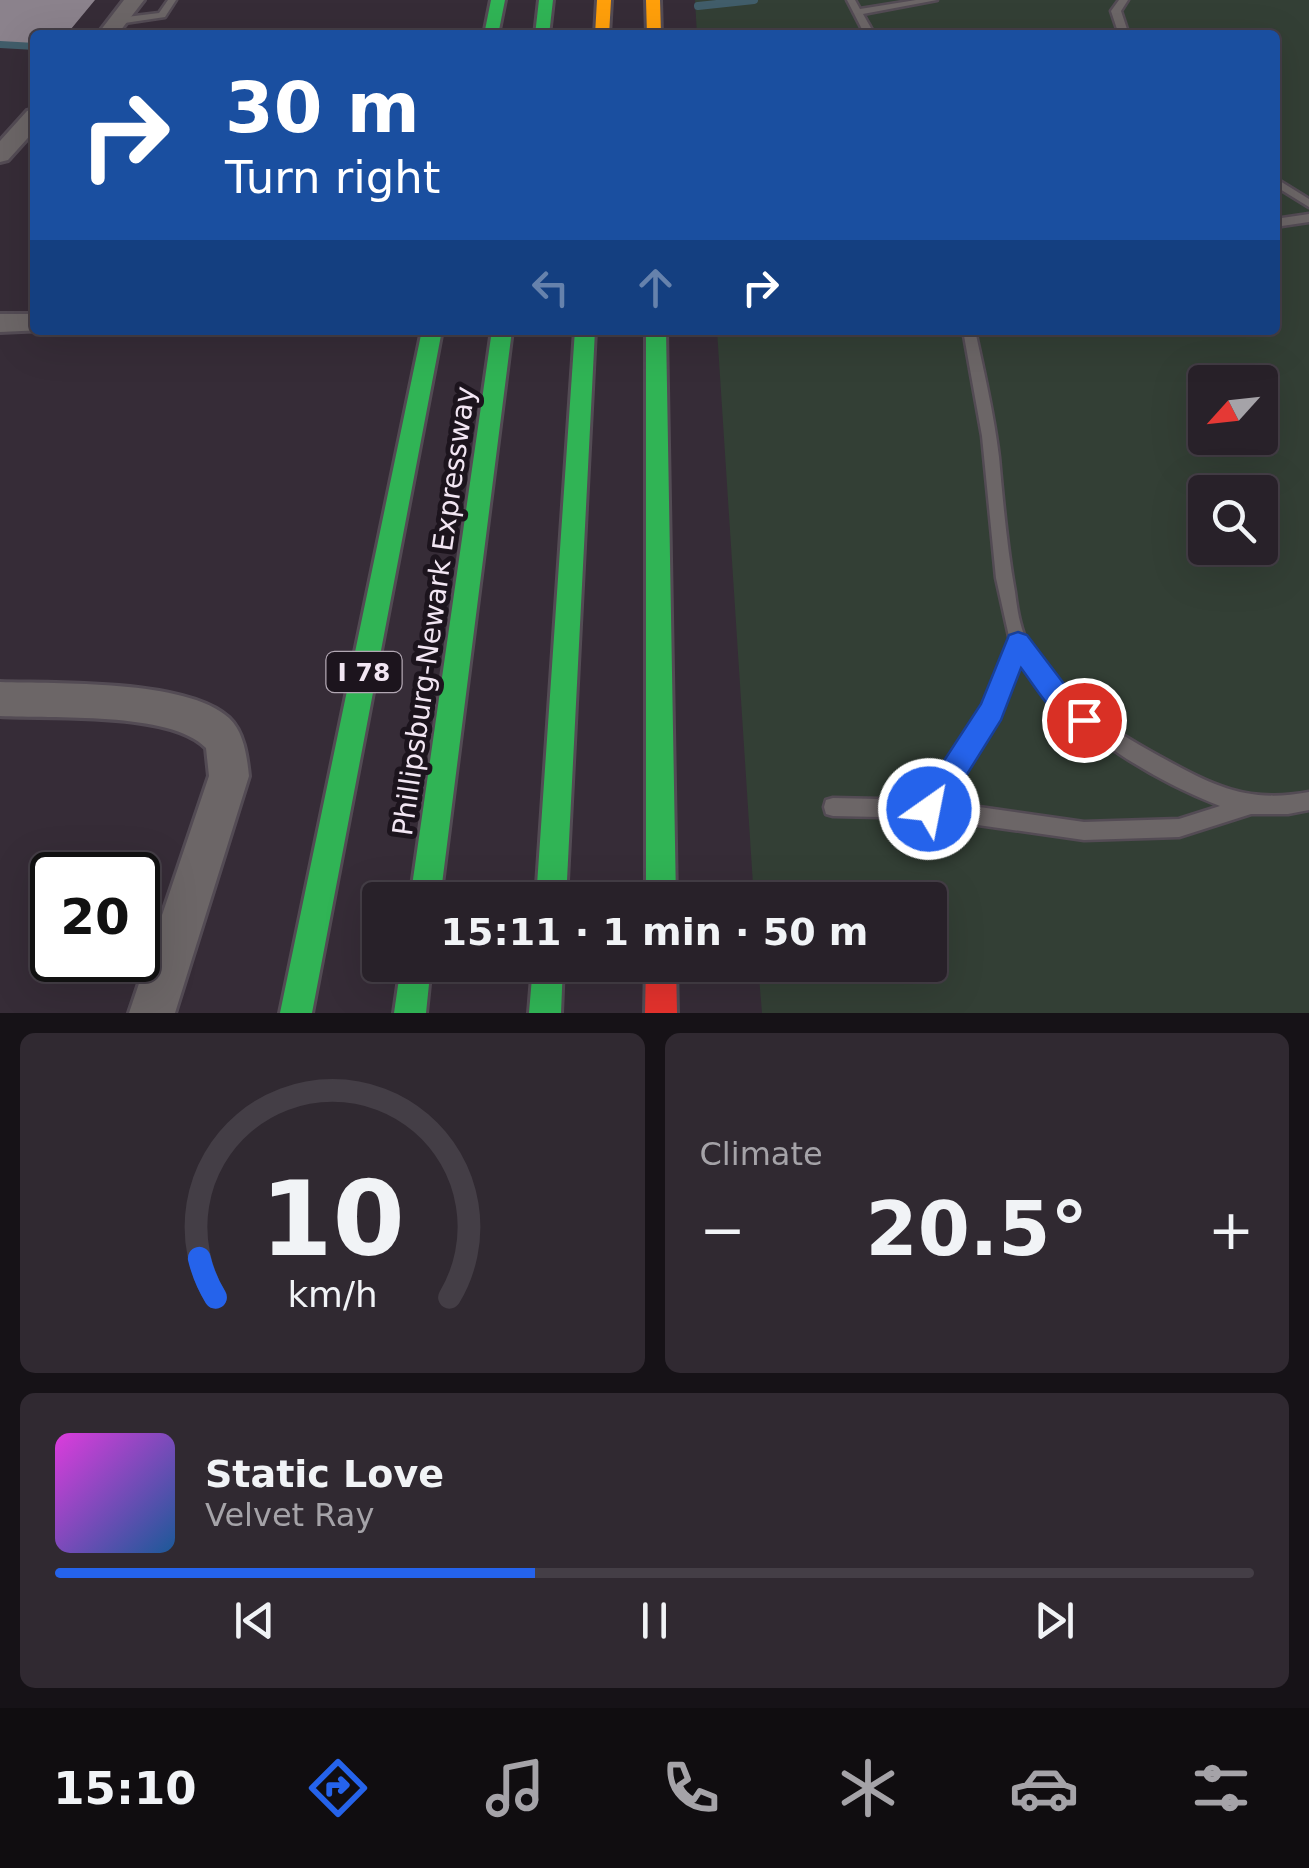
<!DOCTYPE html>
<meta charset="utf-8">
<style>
body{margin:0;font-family:"DejaVu Sans",sans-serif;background:#302931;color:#f1f3f6;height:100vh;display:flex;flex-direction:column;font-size:38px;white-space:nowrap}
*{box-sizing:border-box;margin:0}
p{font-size:32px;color:#a5a3a8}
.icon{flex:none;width:55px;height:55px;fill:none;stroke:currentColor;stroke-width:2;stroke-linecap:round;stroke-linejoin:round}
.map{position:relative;height:1013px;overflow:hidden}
.side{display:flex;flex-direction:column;gap:20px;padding:20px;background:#161217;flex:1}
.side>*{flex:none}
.hud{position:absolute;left:30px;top:30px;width:1250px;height:305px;border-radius:10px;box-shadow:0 10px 40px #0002,0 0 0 2px #443e46;background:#1a4fa0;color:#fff;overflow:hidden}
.needle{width:65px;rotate:243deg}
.fabs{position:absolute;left:1188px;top:365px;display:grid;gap:20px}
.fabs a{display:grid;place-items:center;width:90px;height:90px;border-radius:10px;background:#282129;box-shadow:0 10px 40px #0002,0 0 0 2px #443e46;font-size:50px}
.speed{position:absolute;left:30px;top:852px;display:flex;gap:20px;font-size:50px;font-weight:700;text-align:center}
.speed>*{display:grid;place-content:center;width:130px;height:130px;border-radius:50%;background:#282129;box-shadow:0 10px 40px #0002,0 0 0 2px #443e46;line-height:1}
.speed .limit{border:5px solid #111;border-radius:15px;background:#fff;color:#111}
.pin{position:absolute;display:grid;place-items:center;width:85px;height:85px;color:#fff;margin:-42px;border:5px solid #fff;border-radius:50%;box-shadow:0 2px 10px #0007}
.me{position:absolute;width:110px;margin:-55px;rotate:33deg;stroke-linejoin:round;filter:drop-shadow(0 0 8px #0008)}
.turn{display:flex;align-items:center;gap:35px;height:210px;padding:0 30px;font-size:45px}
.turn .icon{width:130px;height:130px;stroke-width:2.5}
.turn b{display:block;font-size:70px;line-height:85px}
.lanes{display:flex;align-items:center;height:95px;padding:0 30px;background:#0003;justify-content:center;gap:50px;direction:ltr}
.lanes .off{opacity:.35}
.big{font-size:75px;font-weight:800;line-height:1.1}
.side .card{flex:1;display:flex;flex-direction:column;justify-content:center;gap:15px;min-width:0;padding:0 35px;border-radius:15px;background:#302931}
.side .dial{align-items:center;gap:0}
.dial svg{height:260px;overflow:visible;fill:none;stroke:#443e46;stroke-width:7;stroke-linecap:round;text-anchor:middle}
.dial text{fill:#f1f3f6;stroke:none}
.song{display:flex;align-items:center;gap:30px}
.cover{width:120px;height:120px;border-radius:15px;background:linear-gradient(135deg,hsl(300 70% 55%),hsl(210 70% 35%))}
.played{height:10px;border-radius:5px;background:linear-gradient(90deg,#2563eb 40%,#443e46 40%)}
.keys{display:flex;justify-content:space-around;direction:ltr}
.heat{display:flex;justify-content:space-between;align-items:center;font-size:55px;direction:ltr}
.side .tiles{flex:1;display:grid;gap:20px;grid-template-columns:1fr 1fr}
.card:last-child{grid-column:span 2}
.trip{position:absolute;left:362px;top:882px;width:585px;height:100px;border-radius:10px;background:#282129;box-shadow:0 10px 40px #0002,0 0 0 2px #443e46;font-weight:800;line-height:100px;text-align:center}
.tab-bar{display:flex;height:160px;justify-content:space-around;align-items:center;background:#100d10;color:#a5a3a8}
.tab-bar .icon{width:70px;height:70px}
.tab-bar .current{color:#2563eb}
.tab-bar b{font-size:45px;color:#f1f3f6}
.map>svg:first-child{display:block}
.green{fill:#333f35;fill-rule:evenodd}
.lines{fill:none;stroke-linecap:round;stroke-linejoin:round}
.stream{stroke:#415d6a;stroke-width:8}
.building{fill:#8b828c}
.lane-casing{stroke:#534b54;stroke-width:5}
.street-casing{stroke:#534b54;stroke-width:6}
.fast-casing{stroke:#534b54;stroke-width:6}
.slow-casing{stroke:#534b54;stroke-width:6}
.jam-casing{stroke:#534b54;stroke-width:6}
.lane{fill:#6c6667;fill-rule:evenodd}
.street{fill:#6c6667;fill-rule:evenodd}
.fast{fill:#30b455;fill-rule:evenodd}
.slow{fill:#ff9f0a;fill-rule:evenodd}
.jam{fill:#e5322d;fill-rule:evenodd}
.route{fill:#2563eb;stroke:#184099;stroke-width:2.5}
.labels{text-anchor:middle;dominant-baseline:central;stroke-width:10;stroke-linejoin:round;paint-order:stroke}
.shield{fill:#1c141d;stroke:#b2a7b3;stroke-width:2.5}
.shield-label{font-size:25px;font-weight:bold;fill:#f2e6f3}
.street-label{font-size:28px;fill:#f2e6f3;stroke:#1c141d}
</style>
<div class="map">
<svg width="1309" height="1013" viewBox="0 0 1309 1013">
<rect width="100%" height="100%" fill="#362c37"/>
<path class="green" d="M695 0H1309V1013H762L758 965H930V900H754L717 330H1275V35H697ZM1205 382H1260V438H1205ZM1205 492H1260V548H1205Z"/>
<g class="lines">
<path class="stream" d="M698 6 754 0
M0 44 35 46"/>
</g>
<path class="building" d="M0 0H95L66 35H35V43L0 41Z"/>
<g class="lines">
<g class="lane-casing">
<path id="lane" d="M168 0H176L165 17 118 24 113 21 118 18 159 13Z
M847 0H855L860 9 916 0H937L863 14 875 35H865Z
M1119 0H1128L1121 11 1129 35H1119L1111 11Z
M1275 178 1309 199V207L1275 186Z
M1309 214V222L1275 227V219Z
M963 330H975C984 372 994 414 999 457 1003 502 1007 548 1015 592 1017 609 1020 628 1028 644 1056 695 1110 729 1159 756 1212 785 1247 804 1309 792V810L1288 814H1251L1179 837 1084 840 929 818 833 816 826 814 824 807 826 800 833 798 924 800 984 706 1010 641 996 578 982 436ZM1020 659C1062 725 1148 778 1220 806L1179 819 1084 822 944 802 997 717Z"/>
</g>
<g class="street-casing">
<path id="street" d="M124 0H144L117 35H97Z
M35 109V130L8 160 0 162V141L27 111Z
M0 314H35V330H44L0 332Z
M0 682C56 684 187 679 229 718 244 732 247 757 249 776L175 1013H129L209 776 206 748C171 711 50 719 0 716Z"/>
</g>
<g class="fast-casing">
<path id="fast" d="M491 0H505L498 35H484Z
M539 0H553L549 35H535Z
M422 330H442L312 1013H280Z
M492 330H512L440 900H410Z
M575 330H595L566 900H536Z
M646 330H666L676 900H646Z
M401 965H431L426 1013H394Z
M533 965H563L561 1013H529Z"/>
</g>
<g class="slow-casing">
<path id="slow" d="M597 0H611L609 35H595Z
M646 0H660L661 35H647Z"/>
</g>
<g class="jam-casing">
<path id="jam" d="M646 965H676L677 1013H645Z"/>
</g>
<use href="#lane" class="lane"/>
<use href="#street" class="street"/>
<use href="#fast" class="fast"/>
<use href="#slow" class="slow"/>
<use href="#jam" class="jam"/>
</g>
<path class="route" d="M1018 632 1027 635 1074 697 1094 712 1098 720 1094 729 1084 733C1055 722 1039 692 1021 668L1001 720 939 819 929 823 919 819 915 809 919 799 981 704 1009 635Z"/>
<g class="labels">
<rect class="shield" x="326.5" y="652" width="75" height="40" rx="8"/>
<g class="shield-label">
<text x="364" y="672">I 78</text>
</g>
<g class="street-label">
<text transform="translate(434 611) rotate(-82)">Phillipsburg-Newark Expressway</text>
</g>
</g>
</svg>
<div class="fabs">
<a><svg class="needle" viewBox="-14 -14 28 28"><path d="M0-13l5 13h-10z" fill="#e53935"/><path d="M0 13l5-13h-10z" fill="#a5a3a8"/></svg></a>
<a><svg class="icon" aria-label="search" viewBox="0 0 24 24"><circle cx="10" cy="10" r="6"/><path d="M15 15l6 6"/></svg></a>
</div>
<div class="speed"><div class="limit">20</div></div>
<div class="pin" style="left:1084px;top:720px;background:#d93025"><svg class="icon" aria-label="arrive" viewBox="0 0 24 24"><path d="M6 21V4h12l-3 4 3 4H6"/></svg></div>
<svg class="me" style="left:929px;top:809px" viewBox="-20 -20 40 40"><circle r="17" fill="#2563eb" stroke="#fff" stroke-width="3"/><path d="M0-11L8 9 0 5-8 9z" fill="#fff"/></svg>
<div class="trip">15:11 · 1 min · 50 m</div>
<div class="hud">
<div class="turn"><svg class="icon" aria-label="right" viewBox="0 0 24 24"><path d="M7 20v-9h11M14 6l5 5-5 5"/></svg><div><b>30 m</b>Turn right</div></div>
<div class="lanes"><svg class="icon off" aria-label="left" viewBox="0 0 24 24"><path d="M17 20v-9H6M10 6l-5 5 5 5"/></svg><svg class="icon off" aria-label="ahead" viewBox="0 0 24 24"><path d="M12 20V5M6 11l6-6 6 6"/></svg><svg class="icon" aria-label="right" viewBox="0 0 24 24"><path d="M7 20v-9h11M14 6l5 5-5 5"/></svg></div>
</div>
</div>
<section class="side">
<div class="tiles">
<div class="card dial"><svg viewBox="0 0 100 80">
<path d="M14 69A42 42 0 1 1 86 69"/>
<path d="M14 69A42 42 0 0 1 9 57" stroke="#2563eb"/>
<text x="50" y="56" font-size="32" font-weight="700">10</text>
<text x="50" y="72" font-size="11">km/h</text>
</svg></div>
<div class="card"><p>Climate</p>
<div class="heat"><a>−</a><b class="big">20.5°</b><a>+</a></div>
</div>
<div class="card">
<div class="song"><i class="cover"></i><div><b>Static Love</b><p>Velvet Ray</p></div></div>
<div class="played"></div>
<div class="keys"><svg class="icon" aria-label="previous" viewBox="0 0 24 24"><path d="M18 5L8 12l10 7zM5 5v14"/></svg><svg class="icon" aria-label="pause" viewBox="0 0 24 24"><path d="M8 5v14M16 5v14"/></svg><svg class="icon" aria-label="next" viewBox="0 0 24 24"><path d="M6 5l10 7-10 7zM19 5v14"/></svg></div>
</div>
</div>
</section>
<nav class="tab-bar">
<b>15:10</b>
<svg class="icon current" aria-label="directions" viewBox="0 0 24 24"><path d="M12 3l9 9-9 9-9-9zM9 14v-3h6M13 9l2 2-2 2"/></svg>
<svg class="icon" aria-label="music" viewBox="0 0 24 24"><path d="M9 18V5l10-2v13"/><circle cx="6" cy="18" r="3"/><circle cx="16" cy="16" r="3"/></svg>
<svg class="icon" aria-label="phone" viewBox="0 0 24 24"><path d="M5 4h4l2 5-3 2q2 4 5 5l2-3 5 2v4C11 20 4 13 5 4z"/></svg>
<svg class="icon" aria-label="climate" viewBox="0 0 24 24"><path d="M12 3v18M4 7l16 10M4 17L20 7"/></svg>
<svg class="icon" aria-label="car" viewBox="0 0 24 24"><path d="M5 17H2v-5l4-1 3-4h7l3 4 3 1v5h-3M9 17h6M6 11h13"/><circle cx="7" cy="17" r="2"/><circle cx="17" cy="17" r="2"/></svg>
<svg class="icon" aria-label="filters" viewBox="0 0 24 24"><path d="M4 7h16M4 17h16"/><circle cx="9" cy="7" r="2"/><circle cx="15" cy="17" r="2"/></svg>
</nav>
